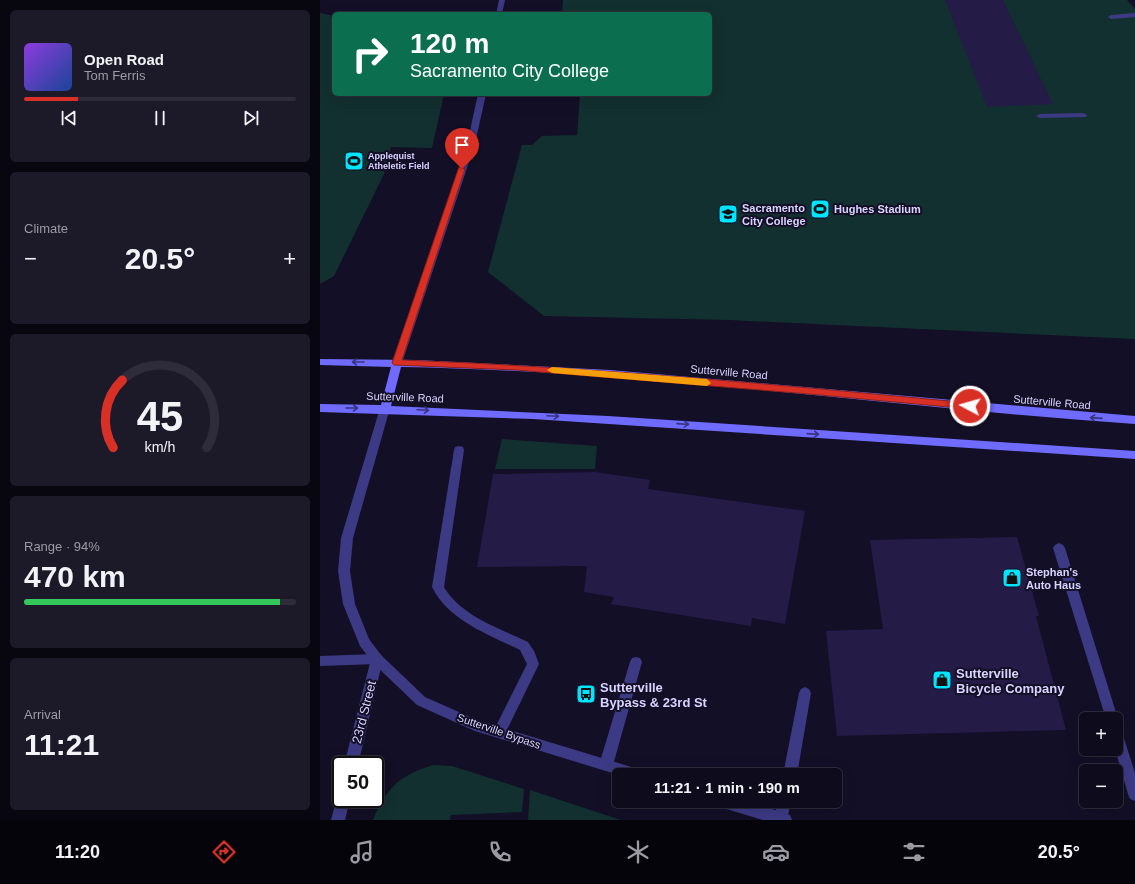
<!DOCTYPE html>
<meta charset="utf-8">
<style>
body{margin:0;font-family:Helvetica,sans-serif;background:#1c1929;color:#f1f3f6;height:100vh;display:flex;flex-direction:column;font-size:15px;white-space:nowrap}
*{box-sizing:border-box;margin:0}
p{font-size:13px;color:#9b9ba3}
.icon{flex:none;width:22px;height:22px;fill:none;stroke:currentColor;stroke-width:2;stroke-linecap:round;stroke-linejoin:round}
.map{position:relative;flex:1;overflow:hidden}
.panel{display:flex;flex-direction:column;gap:10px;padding:10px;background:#08060f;width:320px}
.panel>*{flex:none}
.hud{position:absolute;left:12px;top:12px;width:380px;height:84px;border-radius:6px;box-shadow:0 4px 16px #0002,0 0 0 1px #2e2b3b;background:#0b6e4f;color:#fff;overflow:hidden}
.controls{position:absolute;left:759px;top:712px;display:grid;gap:8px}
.controls a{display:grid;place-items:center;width:44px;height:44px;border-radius:6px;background:#0e0b1c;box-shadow:0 4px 16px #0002,0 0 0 1px #2e2b3b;font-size:20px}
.speed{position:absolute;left:12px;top:756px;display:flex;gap:8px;font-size:20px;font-weight:700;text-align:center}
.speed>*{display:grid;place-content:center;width:52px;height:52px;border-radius:50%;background:#0e0b1c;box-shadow:0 4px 16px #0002,0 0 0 1px #2e2b3b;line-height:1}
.speed .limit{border:2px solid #111;border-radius:6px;background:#fff;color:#111}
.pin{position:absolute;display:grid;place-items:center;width:34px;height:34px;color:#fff;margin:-41px -17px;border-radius:50% 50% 50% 0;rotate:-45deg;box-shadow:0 0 4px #0007}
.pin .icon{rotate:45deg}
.me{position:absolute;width:44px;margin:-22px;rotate:276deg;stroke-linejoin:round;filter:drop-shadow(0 0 3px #0008)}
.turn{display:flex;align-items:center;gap:14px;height:84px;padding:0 12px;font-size:18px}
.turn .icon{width:52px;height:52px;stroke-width:2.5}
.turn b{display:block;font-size:28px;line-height:34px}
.big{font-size:30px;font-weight:700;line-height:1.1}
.panel .tile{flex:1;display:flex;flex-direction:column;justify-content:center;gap:6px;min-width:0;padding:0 14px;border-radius:6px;background:#1c1929}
.panel .dial{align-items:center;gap:0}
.dial svg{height:104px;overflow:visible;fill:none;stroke:#2e2b3b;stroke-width:7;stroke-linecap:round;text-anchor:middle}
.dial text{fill:#f1f3f6;stroke:none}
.song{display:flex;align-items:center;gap:12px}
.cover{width:48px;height:48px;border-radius:6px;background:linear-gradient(135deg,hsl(270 70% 55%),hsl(220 70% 35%))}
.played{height:4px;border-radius:2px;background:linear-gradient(90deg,#d93025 20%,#2e2b3b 20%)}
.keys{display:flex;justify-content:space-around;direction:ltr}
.heat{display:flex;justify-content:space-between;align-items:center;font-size:22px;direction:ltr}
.charge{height:6px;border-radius:3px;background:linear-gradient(90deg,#34c759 94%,#2e2b3b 0)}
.trip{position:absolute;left:292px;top:768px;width:230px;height:40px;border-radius:6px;background:#0e0b1c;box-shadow:0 4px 16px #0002,0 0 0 1px #2e2b3b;font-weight:700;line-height:40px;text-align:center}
.tabs{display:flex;height:64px;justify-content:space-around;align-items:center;background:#06040b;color:#9b9ba3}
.tabs .icon{width:28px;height:28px}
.tabs .current{color:#d93025}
.tabs b{font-size:18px;color:#f1f3f6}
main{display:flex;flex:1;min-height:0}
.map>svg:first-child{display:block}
.green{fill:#12302f}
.building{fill:#241b47}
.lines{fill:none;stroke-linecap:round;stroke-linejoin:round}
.service{fill:#3d3a85;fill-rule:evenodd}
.minor{fill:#3d3a85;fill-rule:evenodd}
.tertiary{fill:#3d3a85;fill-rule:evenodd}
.secondary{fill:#6f6bff;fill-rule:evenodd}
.oneway{stroke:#38347d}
.route{fill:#d93025;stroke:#8d1f18}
.slow{fill:#f59e0b}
.labels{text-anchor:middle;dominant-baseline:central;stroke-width:4;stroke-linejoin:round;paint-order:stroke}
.far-poi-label{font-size:9px;font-weight:bold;fill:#d9d4ff;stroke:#130f26;text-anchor:start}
.poi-label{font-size:11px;font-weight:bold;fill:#d9d4ff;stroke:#130f26;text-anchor:start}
.street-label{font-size:11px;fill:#d9d4ff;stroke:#130f26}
.near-poi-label{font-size:13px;font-weight:bold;fill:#d9d4ff;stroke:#130f26;text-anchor:start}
.near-street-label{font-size:13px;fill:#d9d4ff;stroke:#130f26}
</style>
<main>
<section class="panel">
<div class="tile">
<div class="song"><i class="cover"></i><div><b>Open Road</b><p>Tom Ferris</p></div></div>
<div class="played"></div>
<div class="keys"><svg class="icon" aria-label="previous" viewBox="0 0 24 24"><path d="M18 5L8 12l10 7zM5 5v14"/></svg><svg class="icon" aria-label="pause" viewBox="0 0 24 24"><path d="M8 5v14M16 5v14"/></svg><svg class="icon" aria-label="next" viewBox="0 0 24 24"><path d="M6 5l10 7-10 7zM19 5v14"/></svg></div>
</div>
<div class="tile"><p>Climate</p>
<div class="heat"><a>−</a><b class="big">20.5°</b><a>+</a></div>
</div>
<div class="tile dial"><svg viewBox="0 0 100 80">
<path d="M14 69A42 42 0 1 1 86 69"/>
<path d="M14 69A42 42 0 0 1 21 17" stroke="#d93025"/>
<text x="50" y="56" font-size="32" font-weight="700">45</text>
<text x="50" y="72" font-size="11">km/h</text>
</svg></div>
<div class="tile"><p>Range · 94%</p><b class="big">470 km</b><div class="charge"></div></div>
<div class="tile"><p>Arrival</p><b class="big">11:21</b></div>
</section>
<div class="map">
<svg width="815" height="820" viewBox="0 0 815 820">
<rect width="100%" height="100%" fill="#130f26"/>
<path class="green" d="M243 0H807L815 9V339L409 320 224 316 168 272 202 145H212L222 136 257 135 260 94H390V14H242Z
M0 13 14 16V94H124L112 148 71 147 64 174 14 276 0 284Z
M182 439 277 446 275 469H175Z
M113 765 132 766 204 789 202 812 131 815 130 820H53C66 788 80 775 113 765Z
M210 790 301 820H208Z"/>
<path class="building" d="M625 0H683L733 104 667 107Z
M275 472 330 480 328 489 485 511 465 624 432 618 431 626 291 604 294 597 264 592 267 566 157 567 173 474Z
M697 537 719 616H716L746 730 517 736 506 631 563 629 550 540Z"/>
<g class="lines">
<path class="service" d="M179 0H185L182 14H176Z
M815 13V17L791 19 788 17 791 15Z
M158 94H166L155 144 82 363 80 365H74L72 363 147 144Z
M763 113 767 115 766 117 720 118 716 116 720 114Z
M139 446 143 447 144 450 124 587C141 616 179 628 208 642L214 651 219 664 184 736 179 738 174 736 173 732 207 664 200 650C168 634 129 621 112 587L134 450 135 447Z
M739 543 743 545 745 548 798 719 796 723V719H786L733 548 735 545Z
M57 654 61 655 63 659 61 663 57 664 0 666V656Z
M316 657 320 658 322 662 293 765 291 769 286 771 281 769 279 765 310 662 312 658Z
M485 687 489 689 491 693 477 775H463L479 693 481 689Z
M796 726 801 728 802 732 815 773V801L810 799 808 794 795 749H796Z
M457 801H471L467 820H455Z"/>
<path class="minor" d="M57 654 61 655 63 659 38 765H24L51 659 53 655Z
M21 793V799H30L25 820H11L18 794Z"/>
<path class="tertiary" d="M65 404 70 408 33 538 30 571 35 604 49 639 61 655 105 697 157 720 318 769 323 771 325 775H299L155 731 97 705 53 663 40 646 23 604 18 571 21 538 60 408Z
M396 801H425L465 813 470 815 472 820H443L403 808 398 806Z"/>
<path class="secondary" d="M0 359 97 360 290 370 815 416V424C570 407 327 371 81 367L71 406 288 416 815 451V459L213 419 0 412V404L61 405 71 367 0 365Z"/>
</g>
<defs><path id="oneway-shaft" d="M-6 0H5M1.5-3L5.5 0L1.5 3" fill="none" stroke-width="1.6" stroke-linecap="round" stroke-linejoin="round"/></defs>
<g class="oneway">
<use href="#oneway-shaft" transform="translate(38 362) rotate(180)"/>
<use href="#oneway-shaft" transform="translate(32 408)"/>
<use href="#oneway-shaft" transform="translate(103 410) rotate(3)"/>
<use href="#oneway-shaft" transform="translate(233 416) rotate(3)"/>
<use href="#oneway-shaft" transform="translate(776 418) rotate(-176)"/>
<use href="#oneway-shaft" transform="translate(363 424) rotate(4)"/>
<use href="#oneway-shaft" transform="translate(493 434) rotate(4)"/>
</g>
<path class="route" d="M139 167 145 169 82 360C272 367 461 385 650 403L654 406 650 409 489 394 196 370 74 365 72 363Z"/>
<path class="slow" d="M232 367 387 379 391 383 387 386 232 373 227 370Z"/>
<defs>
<g id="stadium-square" transform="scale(1)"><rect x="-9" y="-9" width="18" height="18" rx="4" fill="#00e5ff" stroke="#130f26"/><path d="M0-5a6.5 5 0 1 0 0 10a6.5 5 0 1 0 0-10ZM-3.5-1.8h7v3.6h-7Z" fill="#111"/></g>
<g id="university-square" transform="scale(1)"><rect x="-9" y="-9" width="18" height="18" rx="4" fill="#00e5ff" stroke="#130f26"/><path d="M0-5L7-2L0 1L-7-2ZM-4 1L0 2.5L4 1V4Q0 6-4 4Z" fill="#111"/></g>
<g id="shop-square" transform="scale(1)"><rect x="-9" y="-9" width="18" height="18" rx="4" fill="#00e5ff" stroke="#130f26"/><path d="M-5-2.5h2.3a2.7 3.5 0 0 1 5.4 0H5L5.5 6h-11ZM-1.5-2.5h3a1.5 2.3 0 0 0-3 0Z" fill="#111"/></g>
<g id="bus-square" transform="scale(1)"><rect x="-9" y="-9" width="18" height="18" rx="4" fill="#00e5ff" stroke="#130f26"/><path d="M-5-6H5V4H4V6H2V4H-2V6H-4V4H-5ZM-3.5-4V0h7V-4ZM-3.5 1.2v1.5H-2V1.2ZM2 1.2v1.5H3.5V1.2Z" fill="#111"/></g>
</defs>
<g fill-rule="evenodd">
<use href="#stadium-square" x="34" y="161"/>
<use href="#stadium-square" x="500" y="209"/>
<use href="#university-square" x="408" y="214"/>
<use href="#shop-square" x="692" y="578"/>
<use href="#shop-square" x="622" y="680"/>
<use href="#bus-square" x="266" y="694"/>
</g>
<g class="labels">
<g class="far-poi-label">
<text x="48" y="156">Applequist<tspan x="48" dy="10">Atheletic Field</tspan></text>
</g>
<g class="poi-label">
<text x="422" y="208">Sacramento<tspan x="422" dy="13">City College</tspan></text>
<text x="514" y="209">Hughes Stadium</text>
<text x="706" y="572">Stephan's<tspan x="706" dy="13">Auto Haus</tspan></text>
</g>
<g class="street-label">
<text transform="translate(409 372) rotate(5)">Sutterville Road</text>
<text transform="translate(85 397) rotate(2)">Sutterville Road</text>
<text transform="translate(732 402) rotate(5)">Sutterville Road</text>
<text transform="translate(179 731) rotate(19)">Sutterville Bypass</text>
</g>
<g class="near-poi-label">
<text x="636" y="673">Sutterville<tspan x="636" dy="15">Bicycle Company</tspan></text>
<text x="280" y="687">Sutterville<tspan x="280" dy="15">Bypass &amp; 23rd St</tspan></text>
</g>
<g class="near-street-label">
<text transform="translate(44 712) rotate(-76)">23rd Street</text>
</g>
</g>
</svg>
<div class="controls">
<a>+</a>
<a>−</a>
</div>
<div class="speed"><div class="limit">50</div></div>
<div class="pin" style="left:142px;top:169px;background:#d93025"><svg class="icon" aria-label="arrive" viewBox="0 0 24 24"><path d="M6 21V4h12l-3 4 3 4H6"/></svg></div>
<svg class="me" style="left:650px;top:406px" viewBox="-20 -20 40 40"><circle r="17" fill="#d93025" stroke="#fff" stroke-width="3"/><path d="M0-11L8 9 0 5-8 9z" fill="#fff"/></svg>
<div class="trip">11:21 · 1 min · 190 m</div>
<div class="hud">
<div class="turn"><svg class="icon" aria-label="right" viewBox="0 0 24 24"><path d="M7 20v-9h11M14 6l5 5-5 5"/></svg><div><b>120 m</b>Sacramento City College</div></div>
</div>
</div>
</main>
<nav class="tabs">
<b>11:20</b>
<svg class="icon current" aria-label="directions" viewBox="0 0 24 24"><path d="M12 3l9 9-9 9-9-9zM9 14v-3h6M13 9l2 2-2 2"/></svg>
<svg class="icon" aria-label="music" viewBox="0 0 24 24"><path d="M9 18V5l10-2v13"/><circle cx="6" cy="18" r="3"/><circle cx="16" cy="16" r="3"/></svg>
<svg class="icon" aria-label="phone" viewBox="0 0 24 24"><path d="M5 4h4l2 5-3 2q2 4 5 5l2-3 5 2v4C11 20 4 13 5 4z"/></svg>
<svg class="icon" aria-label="climate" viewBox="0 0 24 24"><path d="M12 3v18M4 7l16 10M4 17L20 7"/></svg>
<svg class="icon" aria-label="car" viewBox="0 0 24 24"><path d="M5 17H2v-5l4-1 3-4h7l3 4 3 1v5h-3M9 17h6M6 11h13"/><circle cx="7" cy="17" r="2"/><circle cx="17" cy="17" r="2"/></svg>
<svg class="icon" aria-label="filters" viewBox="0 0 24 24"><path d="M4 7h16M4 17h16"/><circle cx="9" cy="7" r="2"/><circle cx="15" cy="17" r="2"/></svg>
<b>20.5°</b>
</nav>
